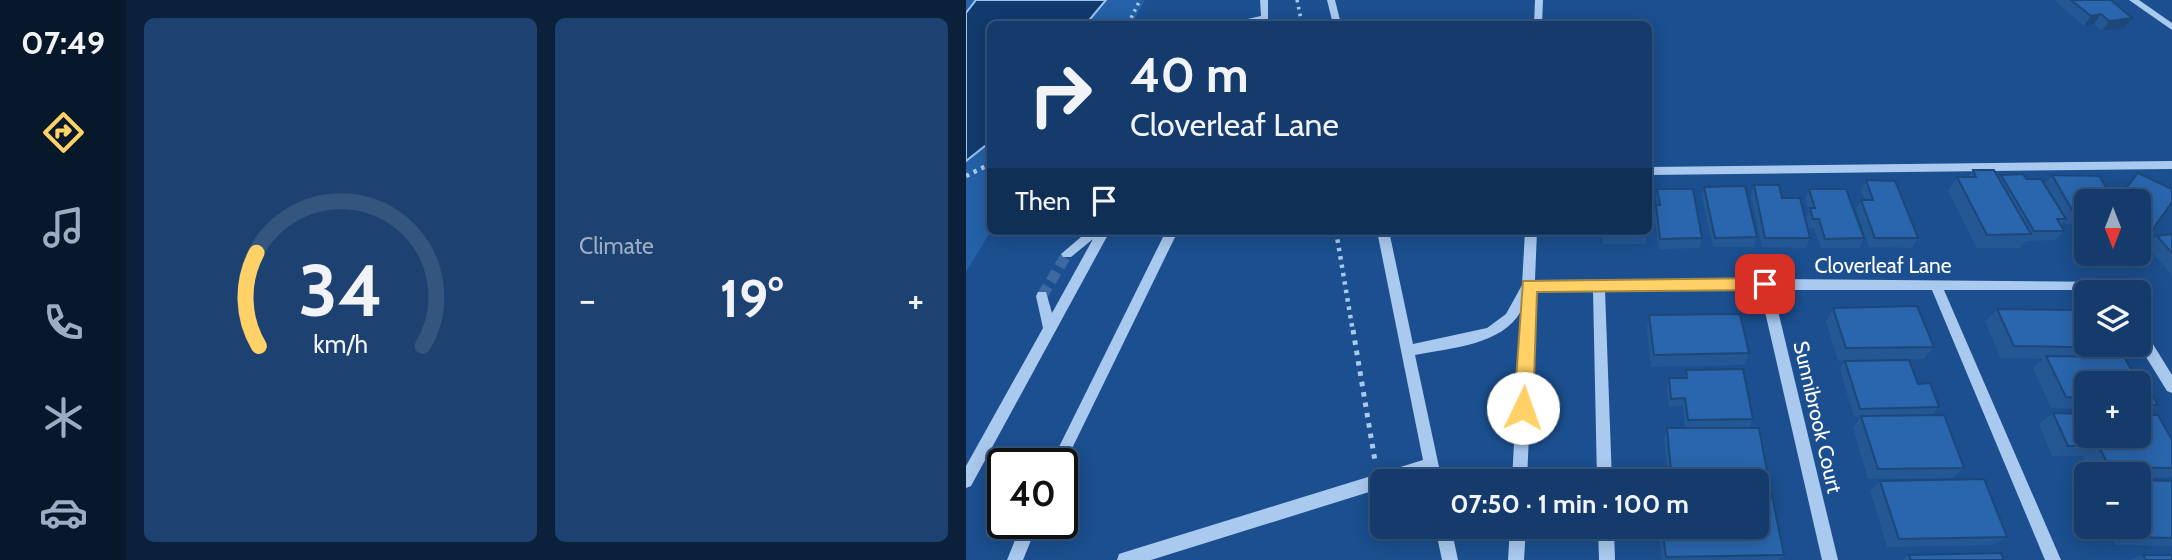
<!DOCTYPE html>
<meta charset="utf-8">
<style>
body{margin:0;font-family:Cabin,sans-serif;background:#1d4271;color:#f1f3f6;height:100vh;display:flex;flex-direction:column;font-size:26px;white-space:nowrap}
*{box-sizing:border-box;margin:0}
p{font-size:23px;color:#9dadc1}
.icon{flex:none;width:38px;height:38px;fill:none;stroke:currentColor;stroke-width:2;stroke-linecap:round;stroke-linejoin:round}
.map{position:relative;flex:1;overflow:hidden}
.sheet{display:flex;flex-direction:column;gap:18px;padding:18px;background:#0b203b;width:840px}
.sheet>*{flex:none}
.top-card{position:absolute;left:21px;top:21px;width:665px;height:214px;border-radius:10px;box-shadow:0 4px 18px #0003,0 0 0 2px #33557e;background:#143b6b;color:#f1f3f6;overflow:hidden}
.needle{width:46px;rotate:180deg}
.fabs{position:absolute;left:1108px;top:189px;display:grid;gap:14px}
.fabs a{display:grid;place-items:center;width:77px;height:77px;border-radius:10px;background:#143b6b;box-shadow:0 4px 18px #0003,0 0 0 2px #33557e;font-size:35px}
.speed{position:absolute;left:21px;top:448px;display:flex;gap:14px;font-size:35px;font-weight:700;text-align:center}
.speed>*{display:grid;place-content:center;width:91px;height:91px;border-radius:50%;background:#143b6b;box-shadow:0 4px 18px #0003,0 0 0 2px #33557e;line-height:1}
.speed .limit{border:4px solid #111;border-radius:10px;background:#fff;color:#111}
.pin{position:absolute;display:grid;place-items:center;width:60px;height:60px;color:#fff;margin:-30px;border-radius:14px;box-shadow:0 4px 10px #0006}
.me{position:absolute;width:77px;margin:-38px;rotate:3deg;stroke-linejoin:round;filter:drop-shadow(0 0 5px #0008)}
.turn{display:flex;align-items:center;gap:24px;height:147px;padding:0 28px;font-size:32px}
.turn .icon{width:91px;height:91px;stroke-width:2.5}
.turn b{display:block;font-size:49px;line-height:60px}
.then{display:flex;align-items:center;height:66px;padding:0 28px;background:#0003;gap:14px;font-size:26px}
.big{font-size:52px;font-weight:700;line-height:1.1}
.sheet .widget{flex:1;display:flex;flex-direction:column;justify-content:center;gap:10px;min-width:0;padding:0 24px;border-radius:10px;background:#1d4271}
.sheet .dial{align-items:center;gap:0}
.dial svg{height:182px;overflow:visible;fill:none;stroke:#33557e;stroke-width:7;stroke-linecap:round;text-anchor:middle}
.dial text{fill:#f1f3f6;stroke:none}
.heat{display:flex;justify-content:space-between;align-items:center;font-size:38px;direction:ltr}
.sheet .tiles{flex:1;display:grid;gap:18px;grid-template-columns:repeat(2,1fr)}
.trip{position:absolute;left:404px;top:469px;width:399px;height:70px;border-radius:10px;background:#143b6b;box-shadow:0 4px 18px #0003,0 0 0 2px #33557e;font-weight:700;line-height:70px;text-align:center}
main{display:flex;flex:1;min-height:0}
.tab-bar{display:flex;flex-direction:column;width:126px;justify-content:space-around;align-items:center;background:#08182b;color:#9dadc1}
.tab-bar .icon{width:49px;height:49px}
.tab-bar .current{color:#ffd166}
.tab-bar b{font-size:32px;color:#f1f3f6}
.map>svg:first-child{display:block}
.green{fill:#2461a8}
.water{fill:#123a6d;stroke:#9cc4f0;stroke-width:2}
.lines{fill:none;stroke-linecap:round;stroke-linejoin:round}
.minor-tunnel{stroke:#3d69a0;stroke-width:11;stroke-dasharray:11 6;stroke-linecap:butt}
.path-far2{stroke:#a9c9ee;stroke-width:3.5;stroke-dasharray:2.5 4.5;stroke-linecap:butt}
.path-far1{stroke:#a9c9ee;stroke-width:4.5;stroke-dasharray:3.5 5;stroke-linecap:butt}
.path{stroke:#a9c9ee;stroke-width:5;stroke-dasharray:4.5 6;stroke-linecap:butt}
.minor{fill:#a9c9ee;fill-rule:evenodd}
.wall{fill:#245895}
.shaded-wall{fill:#1d4779}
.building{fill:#2a66ad;stroke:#1d4779;stroke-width:2}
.route{fill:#ffd166;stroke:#a68842;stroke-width:2}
.labels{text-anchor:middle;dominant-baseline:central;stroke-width:7;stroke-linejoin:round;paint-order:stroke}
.street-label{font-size:21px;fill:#fff;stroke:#1b4f8f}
</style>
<main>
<nav class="tab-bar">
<b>07:49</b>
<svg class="icon current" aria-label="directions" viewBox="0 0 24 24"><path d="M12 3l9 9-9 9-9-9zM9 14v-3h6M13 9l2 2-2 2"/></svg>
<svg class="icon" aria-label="music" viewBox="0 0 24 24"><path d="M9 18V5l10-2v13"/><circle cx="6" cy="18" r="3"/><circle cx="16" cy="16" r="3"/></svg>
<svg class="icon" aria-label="phone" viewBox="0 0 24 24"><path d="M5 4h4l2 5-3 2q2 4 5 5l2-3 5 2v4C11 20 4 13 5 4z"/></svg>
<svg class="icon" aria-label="climate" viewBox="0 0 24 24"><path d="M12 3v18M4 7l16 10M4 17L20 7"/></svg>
<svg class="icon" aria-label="car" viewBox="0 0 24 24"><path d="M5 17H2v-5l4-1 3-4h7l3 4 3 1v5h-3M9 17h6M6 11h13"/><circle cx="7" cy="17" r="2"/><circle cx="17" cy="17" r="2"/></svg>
</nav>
<section class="sheet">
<div class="tiles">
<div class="widget dial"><svg viewBox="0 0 100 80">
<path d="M14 69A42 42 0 1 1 86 69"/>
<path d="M14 69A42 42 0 0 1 13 28" stroke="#ffd166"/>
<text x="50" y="56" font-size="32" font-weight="700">34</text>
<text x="50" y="72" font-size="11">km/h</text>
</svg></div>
<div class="widget"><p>Climate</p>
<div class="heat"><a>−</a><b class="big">19°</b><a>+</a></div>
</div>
</div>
</section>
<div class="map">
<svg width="1206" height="560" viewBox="0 0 1206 560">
<rect width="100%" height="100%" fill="#1b4f8f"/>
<path class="green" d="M0 0H179L166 24H24L25 231 0 272Z"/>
<path class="water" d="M10 0H140L120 24H24V142L0 161V13Z"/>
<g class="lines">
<path class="minor-tunnel" d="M76 296 101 254"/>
<path class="path-far2" d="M331 0 336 24
M162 24 174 0"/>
<path class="path-far1" d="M0 176 24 164
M370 231 387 332"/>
<path class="path" d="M387 330 409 461"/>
<path class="minor" d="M294 0H302V19L279 24H267L268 22 295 16Z
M361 0H369L375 24H367Z
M569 0H577L576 24H568Z
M1163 0H1173L1206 23V30Z
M1206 161V169L682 175V167Z
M122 231H144L5 486 0 488V466L77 328 70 296 72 292H80L86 313 127 239 105 257H97L95 254Z
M200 231H212L96 469V464H85L87 459Z
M411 231H423L447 344 521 328 540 314 556 285 559 231H571L569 280 799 279 1148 282 1154 292H1142L1140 290H978L1095 560H1079L966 290H807L872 560H856L794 290H639L646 481H631L627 290H569L561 481H546L555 311C537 345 484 348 449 355L476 481H462L460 474 437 481H416V488L185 560H151L153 554 159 552 457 460Z
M1172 327 1177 328 1206 375V393L1201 391 1172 344Z
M56 523H72L57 560H41Z
M469 527H485L492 560H476Z
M544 527H560L558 560H542Z
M632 527H648L649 560H633Z"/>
</g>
<path class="wall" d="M1088 0H1145L1158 28 1136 31 1128 24 1118 26Z
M1007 170 1033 178 1035 175 1060 179 1079 184 1086 175 1149 201 1172 173 1184 233 1174 243 1172 242V201H1120V225L1100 224 1098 221 1095 226 1098 231 1089 240 1060 241 1054 248H1011L982 191 991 177H1002Z
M900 180 952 238 946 248 903 247 890 209 895 200H899L895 190Z
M788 185 816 198 844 238 840 248 796 247 785 195Z
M738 187 791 237 788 247H747L736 197Z
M691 189 736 238 734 248 693 249 688 215 690 205H691L690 199Z
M843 189 898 238 893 248H855L848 228H843L840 218 843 211 839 199Z
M637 231H681L680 244H637Z
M1206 234V275L1180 246 1191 236Z
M867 308 968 347 958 359 872 361 860 321Z
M1031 309 1152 348 1140 357 1172 381 1192 405 1176 415 1206 440V476L1202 478 1172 477V474H1125L1117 456H1086L1073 424 1087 413 1172 436V383H1120V409L1085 408 1067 368 1077 359 1035 358 1019 322Z
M683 315 783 353 778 365 685 367 681 328Z
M879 361 952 384 973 407 966 415 998 468 986 478 902 479 887 427 895 416 888 417 874 369Z
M720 370 787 419 784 427 719 428 717 406 703 407 701 387 703 378H718Z
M701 428 803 482 796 491 818 555 813 560H696L692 527H791V481H702L698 439Z
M914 481 1041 537 1027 545 921 547 904 490Z
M1206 481V546L1150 545 1141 527H1172Z
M943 555 1038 560H936Z
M1177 555 1206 560H1164Z"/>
<path class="shaded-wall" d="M1135 14 1128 24 1118 26 1125 16Z
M1166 18 1158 28 1136 31 1143 21Z"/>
<path class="building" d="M1105 0H1145L1166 18 1143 21 1135 14 1125 16Z
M1007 170H1028L1065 234 1021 235 991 177H1010Z
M1172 173 1206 189V202L1184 233 1172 228V201H1150Z
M1057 174 1060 179H1075L1100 219H1091L1098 231H1068L1035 175Z
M1086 175 1133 176 1149 201H1120V215H1109Z
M900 180 929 181 952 238H909L895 200H907Z
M788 185H813L816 198H834L844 238H799Z
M779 186 791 237 749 238 738 187Z
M691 189H727L736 238 694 239 690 205H694Z
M843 189H880L898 238 859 239 853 219H847L844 208H849Z
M638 231H681V235L638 234Z
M1206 234V253L1191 236Z
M951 306 968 347 880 348 867 308Z
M1031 309 1120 310V345H1151L1152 348 1048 346Z
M774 314 783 353 688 355 683 315Z
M1080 356 1158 357 1172 381 1179 382 1192 405 1172 404V383H1120V398L1100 397Z
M943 360 952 384 964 383 973 407 894 409 879 361Z
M777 369 787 419 722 420 719 398 705 399 703 378H721L720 370Z
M1087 413 1120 414V436H1172V415H1192L1206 440V468L1143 467 1133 446H1102Z
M978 415 998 468 912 469 895 416Z
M701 428H793L803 482 706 481Z
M1018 479 1041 537 933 539 914 481Z
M1172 480 1206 481V538L1169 537 1164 527H1172Z
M791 491H805L818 555 700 557 696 527H791Z
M1035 553 1038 560H945L943 555Z
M1177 555H1206V560H1180Z"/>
<path class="route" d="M799 278 807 284 799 290 571 292 567 408 564 414H551L548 408 557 281Z"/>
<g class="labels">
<g class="street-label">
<text x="917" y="265">Cloverleaf Lane</text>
<text transform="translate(852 417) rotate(77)">Sunnibrook Court</text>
</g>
</g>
</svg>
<div class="fabs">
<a><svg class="needle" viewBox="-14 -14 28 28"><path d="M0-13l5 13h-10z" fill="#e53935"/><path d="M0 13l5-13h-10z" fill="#9dadc1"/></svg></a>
<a><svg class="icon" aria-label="layers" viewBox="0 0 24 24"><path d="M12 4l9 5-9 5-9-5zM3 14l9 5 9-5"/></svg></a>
<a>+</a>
<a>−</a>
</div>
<div class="speed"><div class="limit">40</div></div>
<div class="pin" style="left:799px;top:284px;background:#d93025"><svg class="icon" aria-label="arrive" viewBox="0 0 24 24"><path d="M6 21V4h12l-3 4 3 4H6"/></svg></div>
<svg class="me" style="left:557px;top:408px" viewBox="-20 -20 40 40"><circle r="19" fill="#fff"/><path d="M0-13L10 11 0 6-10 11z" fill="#ffd166"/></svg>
<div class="trip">07:50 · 1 min · 100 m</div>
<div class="top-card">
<div class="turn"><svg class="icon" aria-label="right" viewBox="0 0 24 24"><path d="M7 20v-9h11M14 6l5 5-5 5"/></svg><div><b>40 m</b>Cloverleaf Lane</div></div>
<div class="then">Then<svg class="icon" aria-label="arrive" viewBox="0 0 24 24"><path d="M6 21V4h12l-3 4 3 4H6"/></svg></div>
</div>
</div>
</main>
